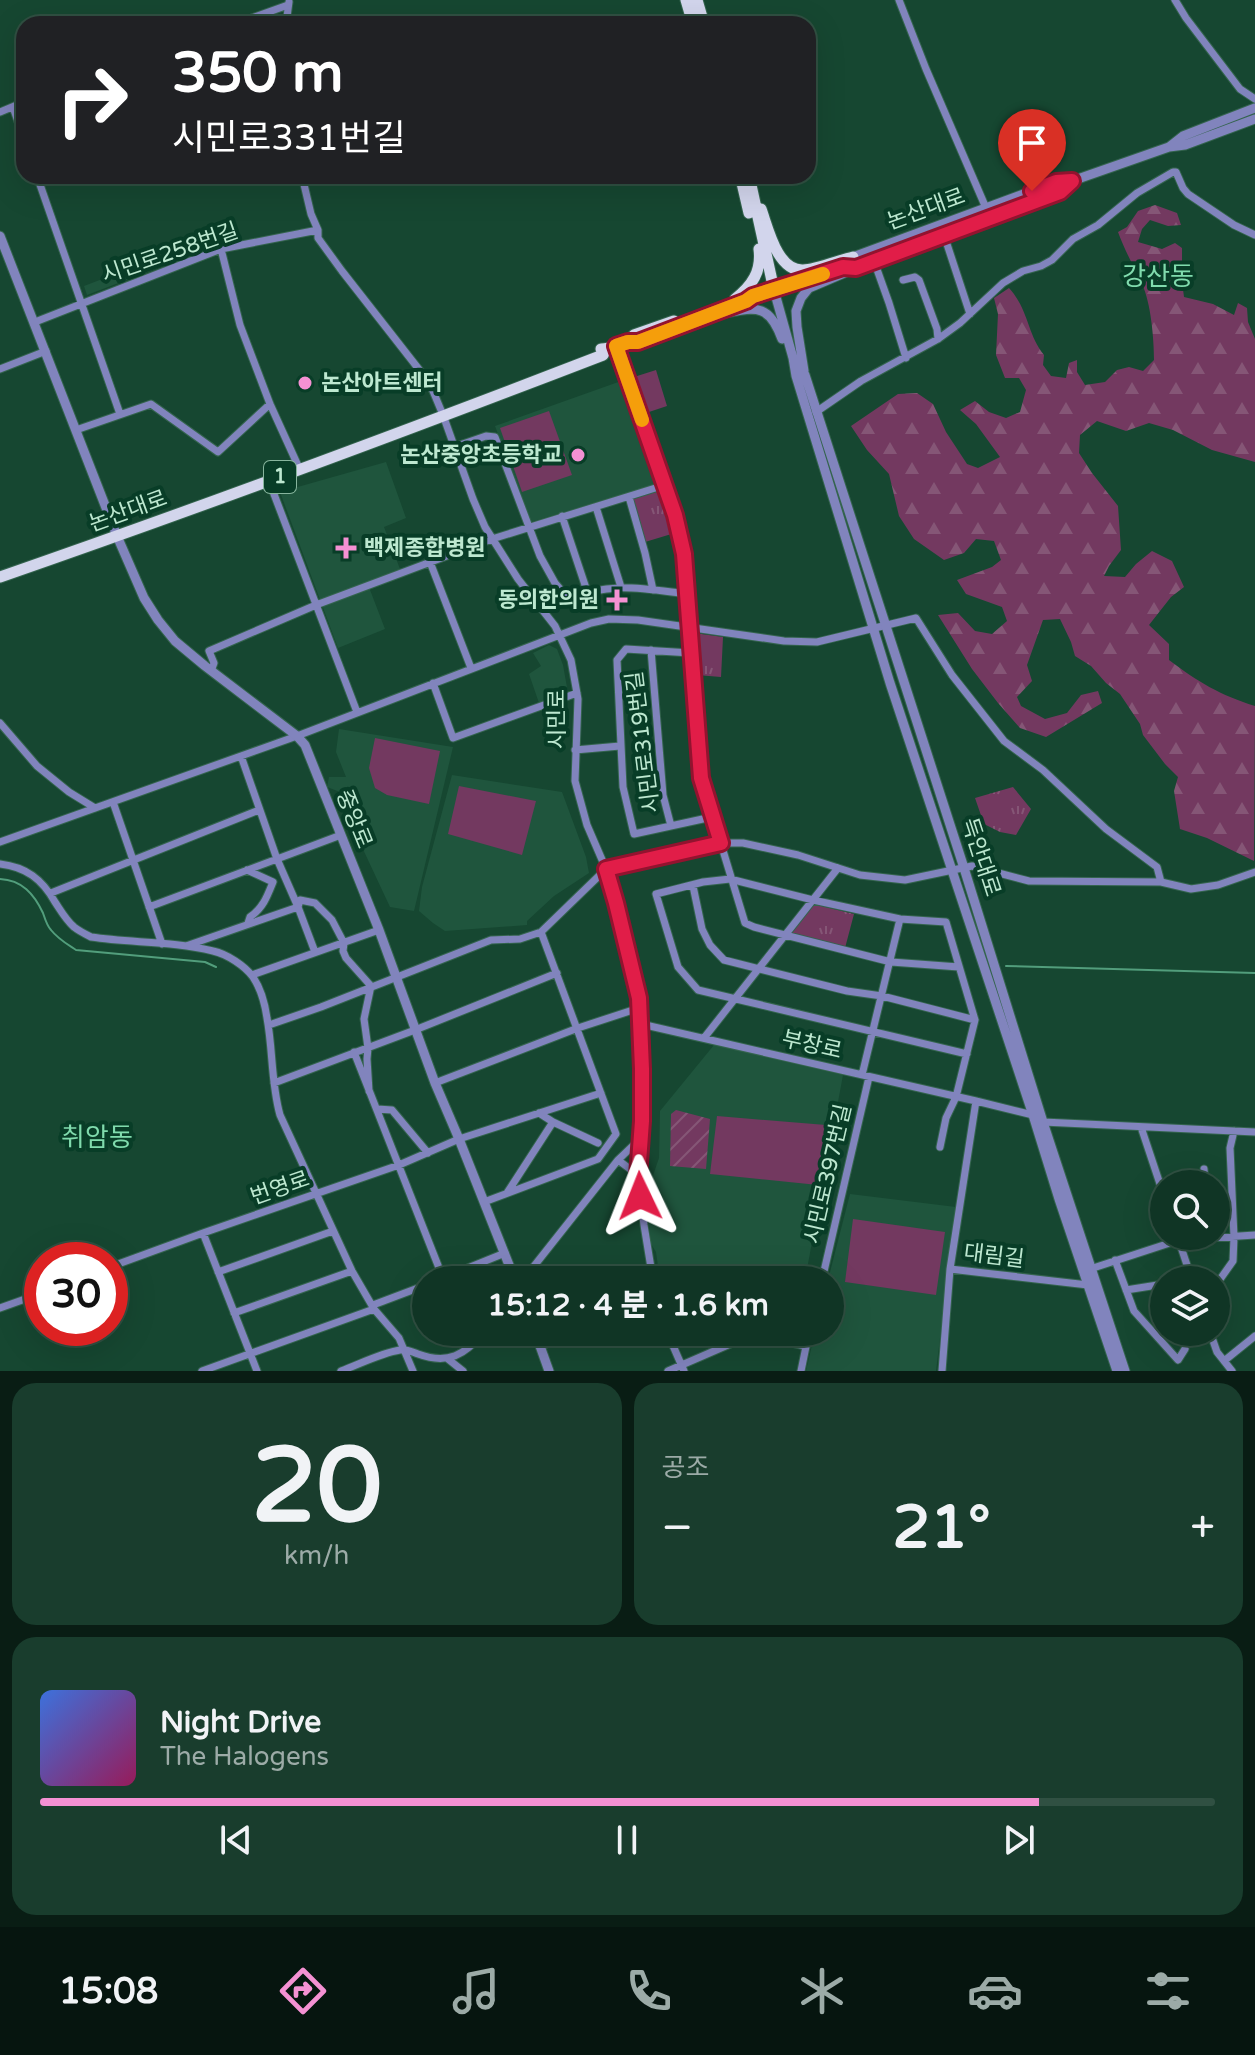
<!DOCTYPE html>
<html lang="ko">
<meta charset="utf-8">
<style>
body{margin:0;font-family:"Varela Round","Noto Sans KR",sans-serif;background:#193d2d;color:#f1f3f6;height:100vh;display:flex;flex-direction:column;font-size:30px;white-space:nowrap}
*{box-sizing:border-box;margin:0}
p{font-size:26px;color:#9caba7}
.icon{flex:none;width:44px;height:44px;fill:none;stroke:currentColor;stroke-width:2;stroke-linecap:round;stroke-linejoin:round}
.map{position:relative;height:1371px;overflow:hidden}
.details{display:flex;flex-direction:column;gap:12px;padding:12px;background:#091d14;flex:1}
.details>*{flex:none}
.guide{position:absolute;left:16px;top:16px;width:800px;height:168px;border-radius:24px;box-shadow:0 8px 32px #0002,0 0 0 2px #305042;background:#202124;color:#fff;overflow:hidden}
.tools{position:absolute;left:1150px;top:1170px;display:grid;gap:16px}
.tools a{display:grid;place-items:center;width:80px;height:80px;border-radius:50%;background:#103525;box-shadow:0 8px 32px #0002,0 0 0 2px #305042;font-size:40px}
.speed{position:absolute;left:24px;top:1242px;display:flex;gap:16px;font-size:40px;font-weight:700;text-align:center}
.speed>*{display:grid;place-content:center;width:104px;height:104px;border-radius:50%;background:#103525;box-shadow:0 8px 32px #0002,0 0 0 2px #305042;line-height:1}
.speed .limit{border:12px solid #d22;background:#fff;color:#111}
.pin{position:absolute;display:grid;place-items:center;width:68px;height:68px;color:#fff;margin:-82px -34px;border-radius:50% 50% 50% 0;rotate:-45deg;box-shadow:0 0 8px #0007}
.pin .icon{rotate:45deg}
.me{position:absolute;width:88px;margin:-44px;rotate:358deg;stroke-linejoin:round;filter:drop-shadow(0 0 6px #0008)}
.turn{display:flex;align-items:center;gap:28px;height:168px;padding:0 24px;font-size:36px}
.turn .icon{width:104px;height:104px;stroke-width:2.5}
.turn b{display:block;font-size:56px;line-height:68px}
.big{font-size:60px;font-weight:800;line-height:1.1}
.details .tile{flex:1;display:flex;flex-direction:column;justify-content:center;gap:12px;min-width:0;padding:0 28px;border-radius:24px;background:#193d2d}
.details .dial{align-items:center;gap:0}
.dial b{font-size:104px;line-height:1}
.song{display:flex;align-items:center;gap:24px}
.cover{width:96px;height:96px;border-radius:12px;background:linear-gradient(135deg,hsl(220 70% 55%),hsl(330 70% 35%))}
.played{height:8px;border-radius:4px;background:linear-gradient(90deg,#f491d3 85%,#305042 85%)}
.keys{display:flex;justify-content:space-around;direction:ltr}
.heat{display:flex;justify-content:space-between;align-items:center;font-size:44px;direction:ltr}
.details .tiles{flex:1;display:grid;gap:12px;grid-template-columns:1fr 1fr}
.tile:last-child{grid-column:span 2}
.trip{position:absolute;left:412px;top:1266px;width:432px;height:80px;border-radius:40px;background:#103525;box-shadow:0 8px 32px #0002,0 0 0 2px #305042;font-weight:800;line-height:80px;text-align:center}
.menu{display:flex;height:128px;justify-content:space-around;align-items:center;background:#06150f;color:#9caba7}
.menu .icon{width:56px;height:56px}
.menu .on{color:#f491d3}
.menu b{font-size:36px;color:#f1f3f6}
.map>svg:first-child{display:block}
.built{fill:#1f553d}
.forest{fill:url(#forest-firs)}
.park{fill:url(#park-tufts)}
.garden{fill:url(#garden-furrows)}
.pitch{fill:#733960}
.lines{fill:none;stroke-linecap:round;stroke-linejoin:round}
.stream{stroke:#529e7c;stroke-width:2}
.minor-casing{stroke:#34644e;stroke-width:9}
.tertiary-casing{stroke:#34644e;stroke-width:11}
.primary-casing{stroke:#34644e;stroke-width:13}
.minor{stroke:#8184bd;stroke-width:7}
.tertiary{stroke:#8184bd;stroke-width:9}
.primary{stroke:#d2d5ec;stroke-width:11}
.route-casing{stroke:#92132f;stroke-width:20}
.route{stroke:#e11d48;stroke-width:14}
.slow{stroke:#f59e0b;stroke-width:14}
.poi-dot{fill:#f491d3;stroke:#083d27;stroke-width:3}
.labels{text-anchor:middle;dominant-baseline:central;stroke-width:8;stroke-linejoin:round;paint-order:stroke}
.shield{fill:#083d27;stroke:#87b59d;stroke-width:2}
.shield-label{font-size:20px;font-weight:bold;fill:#bde8d0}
.street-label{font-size:22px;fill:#bde8d0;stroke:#083d27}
.poi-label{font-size:22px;font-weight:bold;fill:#bde8d0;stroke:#083d27;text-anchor:start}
.quarter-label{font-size:26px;fill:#80dbad;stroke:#083d27}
</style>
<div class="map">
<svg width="1255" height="1371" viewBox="0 0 1255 1371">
<defs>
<pattern id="forest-firs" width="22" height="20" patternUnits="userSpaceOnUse" patternTransform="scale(2)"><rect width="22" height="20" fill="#733960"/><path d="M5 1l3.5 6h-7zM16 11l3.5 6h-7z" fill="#855676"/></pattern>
<pattern id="park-tufts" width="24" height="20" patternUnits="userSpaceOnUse" patternTransform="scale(2)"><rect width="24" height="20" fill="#733960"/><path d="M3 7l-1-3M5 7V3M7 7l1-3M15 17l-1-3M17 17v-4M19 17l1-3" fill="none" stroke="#855676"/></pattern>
<pattern id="garden-furrows" width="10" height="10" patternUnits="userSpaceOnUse" patternTransform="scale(2)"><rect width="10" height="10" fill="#733960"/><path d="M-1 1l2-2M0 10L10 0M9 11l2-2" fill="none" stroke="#855676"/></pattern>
</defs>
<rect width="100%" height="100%" fill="#164731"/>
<path class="built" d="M215 236 218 245 87 295 84 286Z
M624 380 659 483 531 522 495 426Z
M386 462 406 518 384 527 400 569 367 582 385 629 338 648 280 492Z
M549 645 557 649 563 665 568 693 539 703 529 674 541 666 533 653Z
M339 729 453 747 414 911 390 907 361 845 353 797 327 787 329 777H346L336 752Z
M452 775 562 792 586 857 589 873 554 896 527 921V925L445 931 433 923 419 911 422 887Z
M714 1045 843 1075 805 1280H660L656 1252 651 1244 646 1196 659 1158 660 1111Z
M850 1194 956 1207 936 1371H806L815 1332H830V1280H828Z"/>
<path class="forest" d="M1155 205 1177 213 1181 225 1168 226 1150 220 1142 229 1138 242 1162 249 1175 243 1182 248V282L1184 297 1213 304 1234 315 1238 303 1247 308 1248 322 1255 339V462L1212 450 1173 430 1149 423 1126 431 1097 421 1080 435 1079 453 1092 473 1118 506 1121 550 1109 566 1104 576 1125 577 1136 564 1152 551 1172 561 1184 587 1171 597 1149 625 1169 644V660C1198 682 1220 695 1255 706L1254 861 1207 838 1180 829 1174 791 1178 777 1165 764 1143 735 1140 724 1120 694 1106 683 1091 666 1075 656 1071 642 1060 619 1043 620 1027 665 1032 681 1017 697 1021 706 1045 719 1067 713 1081 695 1098 691 1102 703 1046 737 1020 728 998 703 972 669 938 615 958 613 975 631 992 634 1007 621 1002 607 966 594 957 580 992 567 1001 560 994 541 976 539 964 553 944 560 914 539 899 516 889 474 867 450 851 426 898 394 917 393 933 404 946 432 967 464 978 468 1000 457 976 424 960 410 975 401 989 412 1006 418 1020 412 1026 390 1019 378H1005L996 355 998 314 994 298 1009 288C1029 310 1027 334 1044 355L1043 365 1051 376 1066 378 1069 363 1077 360V372L1085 385 1105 382 1117 370 1129 367 1143 371 1154 360C1154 339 1151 303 1142 284 1134 267 1125 251 1118 232L1127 227 1138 211Z"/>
<path class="park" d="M663 488 678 532 645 542 631 498Z
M694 633 723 637 721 677 697 675Z
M1013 787 1031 809 1016 835 1000 832 984 824 975 798Z
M813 904 854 914 845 948 790 934Z"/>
<path class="garden" d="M676 1110 710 1119 706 1169 670 1166 671 1114Z"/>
<path class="pitch" d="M656 370 667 406 646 413 634 377Z
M549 411 572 475 522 492 500 428Z
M375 738 440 751 429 804 387 795 375 788 369 768Z
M459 786 536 801 522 855 448 834Z
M717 1116 826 1125 818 1185 710 1174Z
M853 1219 945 1232 936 1295 845 1282Z"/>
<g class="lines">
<path class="stream" d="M0 879C22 880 34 894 43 913 45 919 47 926 51 930 58 939 67 944 76 950L205 962 216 967
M1006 966 1255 973"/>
<g class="minor-casing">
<path id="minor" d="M899 0 926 69 986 208
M1175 0 1186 18 1240 89 1255 99
M235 24 288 5
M286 24 289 2
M13 107 24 139
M0 112 24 102
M37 176 120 414
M302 176 311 214 318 230V238L342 271 421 372 433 391 443 415 473 499 485 527 518 579 555 626 571 660 578 699 575 781 587 825 606 869 616 903 639 998 642 1069V1121L638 1176 644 1225 653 1280
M944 235 970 314
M221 249 240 325 270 404 300 470
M874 261 889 303 906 358
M903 280 915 277 919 280 937 329 938 339
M35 322 221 249 318 230
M616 346 675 515 684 554 701 778 745 923 754 927 891 962 959 967
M0 369 46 351
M816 412 861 381 938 339 960 323 1003 283 1023 271 1041 266 1052 260 1073 239 1098 225 1137 193 1173 172H1176L1183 188 1188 194 1234 225 1255 235
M76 430 151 404 218 452 270 404
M454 447 486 436 495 437 540 556 555 583 569 599C609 581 645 589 687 594
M269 481 357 712
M629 497 645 553 653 590
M596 507 621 587
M562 516 587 591
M430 562 471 668
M651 650 663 795 671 826
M691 653 626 649 617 660 623 787 634 834 712 817
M211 671 214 663 209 651 316 605 492 539 665 485
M433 683 453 738 577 693
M0 723 37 766 69 792 95 808
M575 750 620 746
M241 756 277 859 298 907 315 952
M113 802 162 944
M0 842 297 736 591 623 609 619 638 620 784 641 817 642 916 618 952 675 1004 741 1043 770 1106 829 1157 867 1161 882 1029 881 972 866 905 880 860 875 798 855 743 843H721L606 869
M0 864C26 867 42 879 55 902 61 911 66 920 74 927 79 931 85 934 91 937 131 943 173 941 213 951 227 954 245 966 253 977 261 989 265 1004 267 1018 273 1050 271 1083 280 1115L352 1271 374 1309 399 1338 413 1371
M247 870 273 882C267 897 263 908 250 917L248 923
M1161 882 1191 889 1218 885 1255 872
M693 886 702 929 710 945 724 960 847 991 882 996 975 1020
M51 893 259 810
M149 907 341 835
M186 946 298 907 300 900 315 903 332 920 344 943 343 951 346 958 371 986 364 1019 368 1048 367 1059 369 1091
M252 975 379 930
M641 1024 976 1101 1033 1115 1043 1122 1255 1132
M269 1025 321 1007 491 940 520 939 541 932 606 869
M704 1038 838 868
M354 1052 443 1278
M862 1075 900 919
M274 1083 415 1030 557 973
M435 1083 578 1028 639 1008
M377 1109 392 1110 428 1153
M553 1122 598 1143
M1141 1127 1164 1196
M940 1147 946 1118 956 1097 975 1020 946 922 900 919 813 900 730 879 703 882 656 894 678 967 698 990 967 1054
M618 1160 638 1175
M1204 1169 1205 1184
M507 1193 553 1122 539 1113
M484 1202 598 1159 616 1134 541 932
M203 1233 257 1371
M1178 1238 1192 1280
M1115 1260 1134 1311 1178 1360 1185 1349
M110 1267 203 1233 399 1165 459 1139 601 1093
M950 1269 1088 1285
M1090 1269 1179 1240 1255 1235
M218 1272 333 1231
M438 1280 505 1253
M523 1280 618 1160 640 1139
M822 1280 869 1077
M1216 1285 1233 1261 1234 1237 1230 1148 1234 1131
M1126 1290 1164 1284
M373 1305 426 1285
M0 1308 42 1293
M234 1313 352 1271
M667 1332 684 1371
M1210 1332 1217 1352 1232 1371
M541 1346 577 1332
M448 1359 463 1371
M1224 1361 1255 1336
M202 1371 374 1309
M341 1371C360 1364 381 1353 400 1350 407 1349 412 1352 418 1354 448 1365 465 1355 484 1332
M668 1371 751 1335 806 1346
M801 1371 809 1332
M942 1371 950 1269 976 1101"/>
</g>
<g class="tertiary-casing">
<path id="tertiary" d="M1169 147 1183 136 1255 108
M0 236 117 536 144 598 158 620 175 641 205 666 297 736 305 745 379 930 435 1083 459 1139 515 1280
M848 262 853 257 1056 182 1072 181 1169 147 1185 145 1255 119
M856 268 843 267 774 290 793 358 796 376 890 683 1033 1115 1059 1199 1117 1371
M726 313C758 306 770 306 782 339
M794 360 805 375 964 868 1043 1122 1125 1371
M804 371 797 327 796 311 801 298 809 288 856 268 1060 192 1072 181
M535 1332 549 1371"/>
</g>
<g class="primary-casing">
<path id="primary" d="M686 0 693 24
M697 0 704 24
M742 183 749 213
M761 209C768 228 777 271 803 270 815 270 840 260 853 257
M748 297 774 290 749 176
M735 299C752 286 762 271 759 249
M628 342 634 335 674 321
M601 349C614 349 624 341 638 342L746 301 753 296
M0 577C202 507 403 432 603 355L606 349"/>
</g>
<use href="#minor" class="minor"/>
<use href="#tertiary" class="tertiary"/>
<use href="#primary" class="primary"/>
</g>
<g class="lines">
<g class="route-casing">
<path id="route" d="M640 1196 638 1176 642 1121V1069L639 998 616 903 606 869 721 843 701 778 684 554 675 515 616 346 628 342H638L746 301 753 296 843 267 856 268 1060 192 1072 181 1056 182 1032 191"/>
</g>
<use href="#route" class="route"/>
<path class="slow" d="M642 420 616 346 628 342H638L746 301 753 296 823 274"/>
</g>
<g class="poi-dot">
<circle cx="305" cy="383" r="8"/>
<circle cx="578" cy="455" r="8"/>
<path d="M342 536h8v8h8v8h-8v8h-8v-8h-8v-8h8z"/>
<path d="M613 588h8v8h8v8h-8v8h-8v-8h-8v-8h8z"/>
</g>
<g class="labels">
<rect class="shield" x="264" y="461" width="32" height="32" rx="6"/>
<g class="shield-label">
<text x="280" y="477">1</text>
</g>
<g class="street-label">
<text transform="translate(926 209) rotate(-20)">논산대로</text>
<text transform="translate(170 253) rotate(-19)">시민로258번길</text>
<text transform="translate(128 511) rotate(-20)">논산대로</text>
<text transform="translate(557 719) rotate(-90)">시민로</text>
<text transform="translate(643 742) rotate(-97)">시민로319번길</text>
<text transform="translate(354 819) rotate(68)">중앙로</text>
<text transform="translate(981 857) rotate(72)">득안대로</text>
<text transform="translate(812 1045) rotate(13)">부창로</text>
<text transform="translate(828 1174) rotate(-77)">시민로397번길</text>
<text transform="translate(280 1188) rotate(-19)">번영로</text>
<text transform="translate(994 1256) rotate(7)">대림길</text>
</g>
<g class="poi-label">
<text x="321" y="383">논산아트센터</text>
<text x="562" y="455" text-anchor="end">논산중앙초등학교</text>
<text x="364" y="548">백제종합병원</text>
<text x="599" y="600" text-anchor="end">동의한의원</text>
</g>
<g class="quarter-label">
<text x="1158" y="276">강산동</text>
<text x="97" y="1137">취암동</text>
</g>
</g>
</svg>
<div class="tools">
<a><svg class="icon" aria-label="search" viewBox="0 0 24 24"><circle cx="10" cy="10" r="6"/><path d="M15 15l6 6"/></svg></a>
<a><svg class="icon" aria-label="layers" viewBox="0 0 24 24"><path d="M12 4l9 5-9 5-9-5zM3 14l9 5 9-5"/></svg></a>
</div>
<div class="speed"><div class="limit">30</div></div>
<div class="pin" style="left:1032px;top:191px;background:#d93025"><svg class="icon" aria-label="arrive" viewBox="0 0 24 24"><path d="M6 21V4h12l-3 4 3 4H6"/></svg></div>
<svg class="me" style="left:640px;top:1196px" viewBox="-20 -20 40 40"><path d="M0-17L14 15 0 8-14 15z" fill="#e11d48" stroke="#fff" stroke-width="4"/></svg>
<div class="trip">15:12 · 4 분 · 1.6 km</div>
<div class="guide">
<div class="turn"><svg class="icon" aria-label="right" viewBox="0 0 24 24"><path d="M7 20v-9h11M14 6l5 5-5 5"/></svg><div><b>350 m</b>시민로331번길</div></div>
</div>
</div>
<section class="details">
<div class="tiles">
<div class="tile dial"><b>20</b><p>km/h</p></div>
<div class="tile"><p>공조</p>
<div class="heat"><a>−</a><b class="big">21°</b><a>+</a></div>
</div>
<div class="tile">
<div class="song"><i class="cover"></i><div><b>Night Drive</b><p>The Halogens</p></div></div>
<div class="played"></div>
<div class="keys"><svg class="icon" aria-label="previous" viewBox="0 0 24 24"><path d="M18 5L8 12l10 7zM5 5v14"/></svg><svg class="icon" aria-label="pause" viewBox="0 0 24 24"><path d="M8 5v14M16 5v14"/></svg><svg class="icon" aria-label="next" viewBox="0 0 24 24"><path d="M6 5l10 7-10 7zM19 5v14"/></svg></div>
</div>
</div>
</section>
<nav class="menu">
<b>15:08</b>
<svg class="icon on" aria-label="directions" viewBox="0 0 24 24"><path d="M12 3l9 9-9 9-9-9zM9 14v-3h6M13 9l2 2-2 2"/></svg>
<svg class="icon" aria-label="music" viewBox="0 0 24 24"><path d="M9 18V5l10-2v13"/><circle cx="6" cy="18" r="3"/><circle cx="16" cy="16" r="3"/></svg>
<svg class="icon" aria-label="phone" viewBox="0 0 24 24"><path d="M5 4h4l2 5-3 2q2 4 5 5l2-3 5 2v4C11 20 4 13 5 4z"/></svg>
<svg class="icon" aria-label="climate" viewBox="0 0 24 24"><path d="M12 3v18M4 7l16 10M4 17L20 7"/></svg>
<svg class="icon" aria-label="car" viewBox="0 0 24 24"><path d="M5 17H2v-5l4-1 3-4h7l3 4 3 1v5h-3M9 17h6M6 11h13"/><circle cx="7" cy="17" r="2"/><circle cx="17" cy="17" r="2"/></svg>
<svg class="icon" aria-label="filters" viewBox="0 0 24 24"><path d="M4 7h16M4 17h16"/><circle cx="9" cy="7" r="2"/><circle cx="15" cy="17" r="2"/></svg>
</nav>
